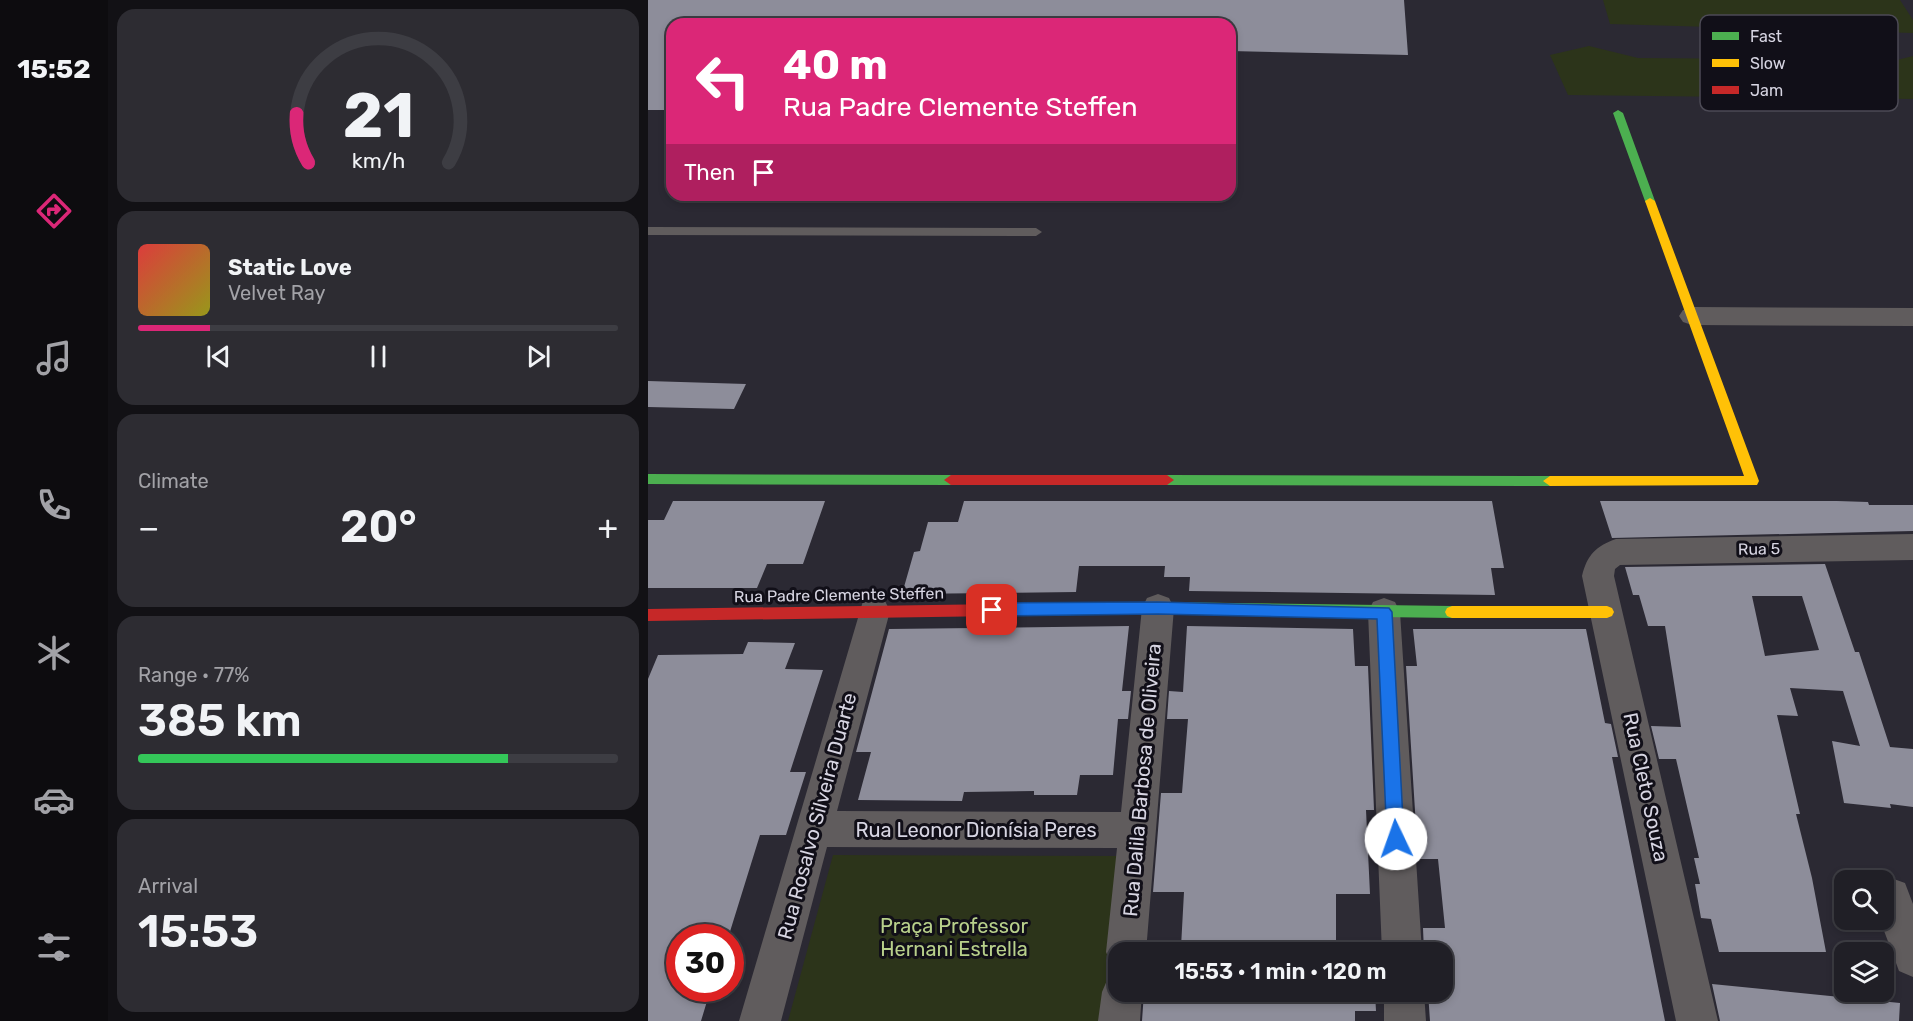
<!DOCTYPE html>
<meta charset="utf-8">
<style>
body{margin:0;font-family:Rubik,sans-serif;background:#2d2c32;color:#f1f3f6;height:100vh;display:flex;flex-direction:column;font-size:22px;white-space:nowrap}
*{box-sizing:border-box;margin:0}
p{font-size:20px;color:#a2a2a7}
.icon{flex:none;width:33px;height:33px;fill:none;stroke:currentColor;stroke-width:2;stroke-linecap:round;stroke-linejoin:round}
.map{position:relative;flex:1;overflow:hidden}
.details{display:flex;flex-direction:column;gap:9px;padding:9px;background:#121115;width:540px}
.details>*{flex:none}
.hud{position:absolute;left:18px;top:18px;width:570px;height:183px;border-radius:18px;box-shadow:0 3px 9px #0003,0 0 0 2px #3d3d43;background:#db2777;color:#fff;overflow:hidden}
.tools{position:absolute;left:1186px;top:870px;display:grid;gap:12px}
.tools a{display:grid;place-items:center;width:60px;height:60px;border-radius:12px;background:#201f26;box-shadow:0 3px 9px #0003,0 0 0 2px #3d3d43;font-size:30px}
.speed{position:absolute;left:18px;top:924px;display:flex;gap:12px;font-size:30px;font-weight:700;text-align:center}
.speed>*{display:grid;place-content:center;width:78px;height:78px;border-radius:50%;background:#201f26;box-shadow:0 3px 9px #0003,0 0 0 2px #3d3d43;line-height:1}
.speed .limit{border:9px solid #d22;background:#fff;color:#111}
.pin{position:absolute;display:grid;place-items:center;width:51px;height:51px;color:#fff;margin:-26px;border-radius:12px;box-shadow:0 3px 9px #0006}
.me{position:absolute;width:66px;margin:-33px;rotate:357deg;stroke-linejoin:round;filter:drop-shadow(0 0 4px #0008)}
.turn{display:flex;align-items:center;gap:21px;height:126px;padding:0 18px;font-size:27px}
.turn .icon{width:78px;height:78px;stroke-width:2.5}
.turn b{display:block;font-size:42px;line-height:51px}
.then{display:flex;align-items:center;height:57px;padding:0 18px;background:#0003;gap:12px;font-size:22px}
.big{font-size:45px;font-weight:600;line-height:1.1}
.details .tile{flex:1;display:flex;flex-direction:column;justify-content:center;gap:9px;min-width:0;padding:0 21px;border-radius:18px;background:#2d2c32}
.details .dial{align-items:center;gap:0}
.dial svg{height:156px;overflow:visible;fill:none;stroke:#3d3d43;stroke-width:7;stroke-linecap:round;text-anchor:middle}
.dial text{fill:#f1f3f6;stroke:none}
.song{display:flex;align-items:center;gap:18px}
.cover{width:72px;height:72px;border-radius:9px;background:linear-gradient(135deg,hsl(0 70% 55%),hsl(60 70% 35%))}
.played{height:6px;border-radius:3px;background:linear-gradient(90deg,#db2777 15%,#3d3d43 15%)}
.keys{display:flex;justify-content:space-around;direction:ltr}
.heat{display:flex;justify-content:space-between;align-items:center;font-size:33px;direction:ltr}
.charge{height:9px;border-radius:4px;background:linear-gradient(90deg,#34c759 77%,#3d3d43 0)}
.trip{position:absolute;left:460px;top:942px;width:345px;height:60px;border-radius:18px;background:#201f26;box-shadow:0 3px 9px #0003,0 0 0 2px #3d3d43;font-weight:600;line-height:60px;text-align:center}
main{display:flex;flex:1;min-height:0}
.tabs{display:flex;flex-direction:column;width:108px;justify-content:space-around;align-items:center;background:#0d0c0f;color:#a2a2a7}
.tabs .icon{width:42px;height:42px}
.tabs .on{color:#db2777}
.tabs b{font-size:27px;color:#f1f3f6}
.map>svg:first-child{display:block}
.green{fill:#2c341a}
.building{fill:#8d8d9a;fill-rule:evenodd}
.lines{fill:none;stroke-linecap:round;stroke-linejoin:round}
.lane{fill:#605c5d;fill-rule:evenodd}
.street{fill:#605c5d;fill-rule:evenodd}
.fast{fill:#4caf50;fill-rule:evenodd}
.slow{fill:#ffc107;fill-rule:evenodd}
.jam{fill:#c62828;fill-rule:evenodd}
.route{fill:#1a73e8;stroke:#114b97;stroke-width:1.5}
.labels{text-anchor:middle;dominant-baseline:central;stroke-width:6;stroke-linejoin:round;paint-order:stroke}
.street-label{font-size:16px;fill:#d7d5e2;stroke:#110f18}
.near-street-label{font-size:20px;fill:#d7d5e2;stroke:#110f18}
.near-park-label{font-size:20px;fill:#b8d08b;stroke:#110f18}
.key{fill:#110f18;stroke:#4c4a55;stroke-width:1.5}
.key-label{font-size:16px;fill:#d7d5e2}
</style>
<main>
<nav class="tabs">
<b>15:52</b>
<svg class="icon on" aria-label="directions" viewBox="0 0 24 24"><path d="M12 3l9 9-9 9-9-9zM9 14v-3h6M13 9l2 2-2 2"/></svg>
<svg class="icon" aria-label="music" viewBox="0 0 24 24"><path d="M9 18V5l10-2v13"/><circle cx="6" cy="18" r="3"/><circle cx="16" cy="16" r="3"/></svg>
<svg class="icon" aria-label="phone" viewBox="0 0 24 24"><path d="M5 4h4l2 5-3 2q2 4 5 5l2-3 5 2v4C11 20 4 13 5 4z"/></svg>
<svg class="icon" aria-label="climate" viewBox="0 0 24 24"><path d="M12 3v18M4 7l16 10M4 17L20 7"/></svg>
<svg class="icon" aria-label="car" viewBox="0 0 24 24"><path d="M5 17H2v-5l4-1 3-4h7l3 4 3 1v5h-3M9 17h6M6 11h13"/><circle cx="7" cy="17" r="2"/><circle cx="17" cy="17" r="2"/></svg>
<svg class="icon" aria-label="filters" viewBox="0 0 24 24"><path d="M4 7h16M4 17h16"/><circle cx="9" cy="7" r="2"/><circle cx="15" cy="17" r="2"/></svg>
</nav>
<section class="details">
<div class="tile dial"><svg viewBox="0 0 100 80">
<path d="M14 69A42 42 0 1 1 86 69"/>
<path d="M14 69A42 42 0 0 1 8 44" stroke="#db2777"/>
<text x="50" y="56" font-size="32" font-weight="700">21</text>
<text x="50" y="72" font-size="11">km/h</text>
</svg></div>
<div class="tile">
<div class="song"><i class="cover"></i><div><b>Static Love</b><p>Velvet Ray</p></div></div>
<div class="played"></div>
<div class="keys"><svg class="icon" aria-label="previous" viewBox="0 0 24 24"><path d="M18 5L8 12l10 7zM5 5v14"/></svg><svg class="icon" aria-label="pause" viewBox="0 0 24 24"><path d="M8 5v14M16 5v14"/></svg><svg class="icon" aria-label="next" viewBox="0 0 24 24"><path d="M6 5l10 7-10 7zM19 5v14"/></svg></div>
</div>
<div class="tile"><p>Climate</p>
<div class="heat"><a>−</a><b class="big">20°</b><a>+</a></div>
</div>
<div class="tile"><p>Range · 77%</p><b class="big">385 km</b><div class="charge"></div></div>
<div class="tile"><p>Arrival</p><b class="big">15:53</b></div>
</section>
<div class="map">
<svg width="1265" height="1021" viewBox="0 0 1265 1021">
<rect width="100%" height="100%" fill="#2b2933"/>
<path class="green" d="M955 0H1252L1265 20V33L962 24Z
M941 46 990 58 1249 60 1265 56V99L920 95 902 55Z
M185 855 473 856 457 1021H140Z"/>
<path class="building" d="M0 0H756L760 55 582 51V24H24V110H0Z
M0 381 98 384 86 409 0 407Z
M25 501H177L155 564H119L109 588H0V520H16Z
M316 501H844L856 568H843L847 595 541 591 542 577H516L517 566H431L428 592 254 594 266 552 272 551 280 522H310Z
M952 501H1189L1220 502 1221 505H1265V531L964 538Z
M1177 564 1207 652H1211L1242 747 1265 749V807L1242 804 1243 808 1196 803 1184 741 1212 746 1195 691 1142 688 1150 716 1129 715 1152 814H1148L1164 878 1178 952H1071L1063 919 1053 918 1047 884H1052L1046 858H1051L1028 759H1011L1003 726 1033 727 1017 626H1000L991 595H985L977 567ZM1104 596H1154L1171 650 1117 656Z
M481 626 474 691H483L480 719H470L465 775H432L429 795H386V791L316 792 314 801 210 800 223 752H208L241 629Z
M539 626 705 629 707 666H720L726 810H718L722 894H688V948H725V952H500L501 946 533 947 536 892H505L513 793H534L540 719H519L521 691 535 692Z
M765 629H938L957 723 963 724 970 757H964L1017 1021H782L780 992H795V952H776L775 928H797L790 859H770L758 666H769Z
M100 642 147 643 137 669 175 670 142 772H158L138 835H112L80 938H32V988H63L53 1021H0V679L10 655 95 654Z
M1064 984 1252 1003 1251 1021H1072Z
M496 992H727L728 1011H707V1021H494Z"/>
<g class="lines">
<path class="lane" d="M0 227 388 228 394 232 388 236 0 235Z"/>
<path class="street" d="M1044 307 1265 308V326L1044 325 1035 322 1031 316 1035 310Z
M1265 534V560L972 565 967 569 966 576 1070 1021H1028L934 576C939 555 948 546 968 539Z
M510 594 521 598 526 608 498 952H471V969L464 966 458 952 469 848 179 847 133 1021H91L215 601 226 597 237 601 242 611 189 811 473 812 494 608 499 598Z
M736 598 747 602 752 612 774 952H734L720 612 725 602Z
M1243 878 1257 883 1265 904V977L1251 971 1232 920H1236V881Z
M471 973V992H494L492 1021H450L454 992 460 978Z
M736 992H776L778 1021H736Z"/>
<path class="fast" d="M970 110 975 113 1007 201 1006 203H998L997 201 965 113Z
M0 474 303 475 310 480 303 485 0 484Z
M519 475 902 476 909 481 902 486 519 485 512 480Z
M510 602 804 606 809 608 811 612 809 616 804 618 510 614 352 616 347 614 345 610 347 606 352 604Z"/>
<path class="slow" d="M1002 198 1007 201 1111 481 1109 485 902 486 895 481 902 476H1096L997 201Z
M804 606H959L964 608 966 612 964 616 959 618H804L799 616 797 612 799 608Z"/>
<path class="jam" d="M303 475H519L526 480 519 485H303L296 480Z
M352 604 357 606 359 610 357 614 352 616 0 621V609Z"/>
</g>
<path class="route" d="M510 602 741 608 744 612 756 839 754 845 748 848 742 845 739 839 729 619 510 614 344 616 339 614 337 610 339 605 344 603Z"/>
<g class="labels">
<g class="street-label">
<text transform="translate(1111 549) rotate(-1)">Rua 5</text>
<text transform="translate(191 595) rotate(-1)">Rua Padre Clemente Steffen</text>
</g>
<g class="near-street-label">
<text transform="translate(494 780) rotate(-85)">Rua Dalila Barbosa de Oliveira</text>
<text transform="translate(998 787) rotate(78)">Rua Cleto Souza</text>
<text transform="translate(169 816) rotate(-75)">Rua Rosalvo Silveira Duarte</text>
<text x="328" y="830">Rua Leonor Dionísia Peres</text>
</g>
<g class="near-park-label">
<text x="306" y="926">Praça Professor<tspan x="306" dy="23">Hernani Estrella</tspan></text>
</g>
</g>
<rect x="1052" y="15" width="198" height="96" rx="9" class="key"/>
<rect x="1064" y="32" width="27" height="8" fill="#4caf50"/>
<rect x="1064" y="59" width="27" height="8" fill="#ffc107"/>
<rect x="1064" y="86" width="27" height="8" fill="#c62828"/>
<g class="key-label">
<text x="1102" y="42">Fast</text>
<text x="1102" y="69">Slow</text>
<text x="1102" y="96">Jam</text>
</g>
</svg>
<div class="tools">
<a><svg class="icon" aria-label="search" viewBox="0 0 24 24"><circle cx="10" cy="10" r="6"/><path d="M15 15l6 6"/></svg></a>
<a><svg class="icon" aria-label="layers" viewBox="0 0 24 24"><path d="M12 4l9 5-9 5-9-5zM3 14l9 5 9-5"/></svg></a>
</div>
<div class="speed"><div class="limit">30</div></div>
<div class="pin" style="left:344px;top:610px;background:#d93025"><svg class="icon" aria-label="arrive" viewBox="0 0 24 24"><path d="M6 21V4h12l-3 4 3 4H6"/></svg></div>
<svg class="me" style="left:748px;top:839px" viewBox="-20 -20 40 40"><circle r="19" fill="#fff"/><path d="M0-13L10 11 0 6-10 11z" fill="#1a73e8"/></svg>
<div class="trip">15:53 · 1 min · 120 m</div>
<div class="hud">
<div class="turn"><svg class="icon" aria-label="left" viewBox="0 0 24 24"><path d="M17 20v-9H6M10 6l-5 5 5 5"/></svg><div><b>40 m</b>Rua Padre Clemente Steffen</div></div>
<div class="then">Then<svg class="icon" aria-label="arrive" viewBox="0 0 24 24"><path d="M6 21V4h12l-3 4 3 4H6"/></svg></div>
</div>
</div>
</main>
